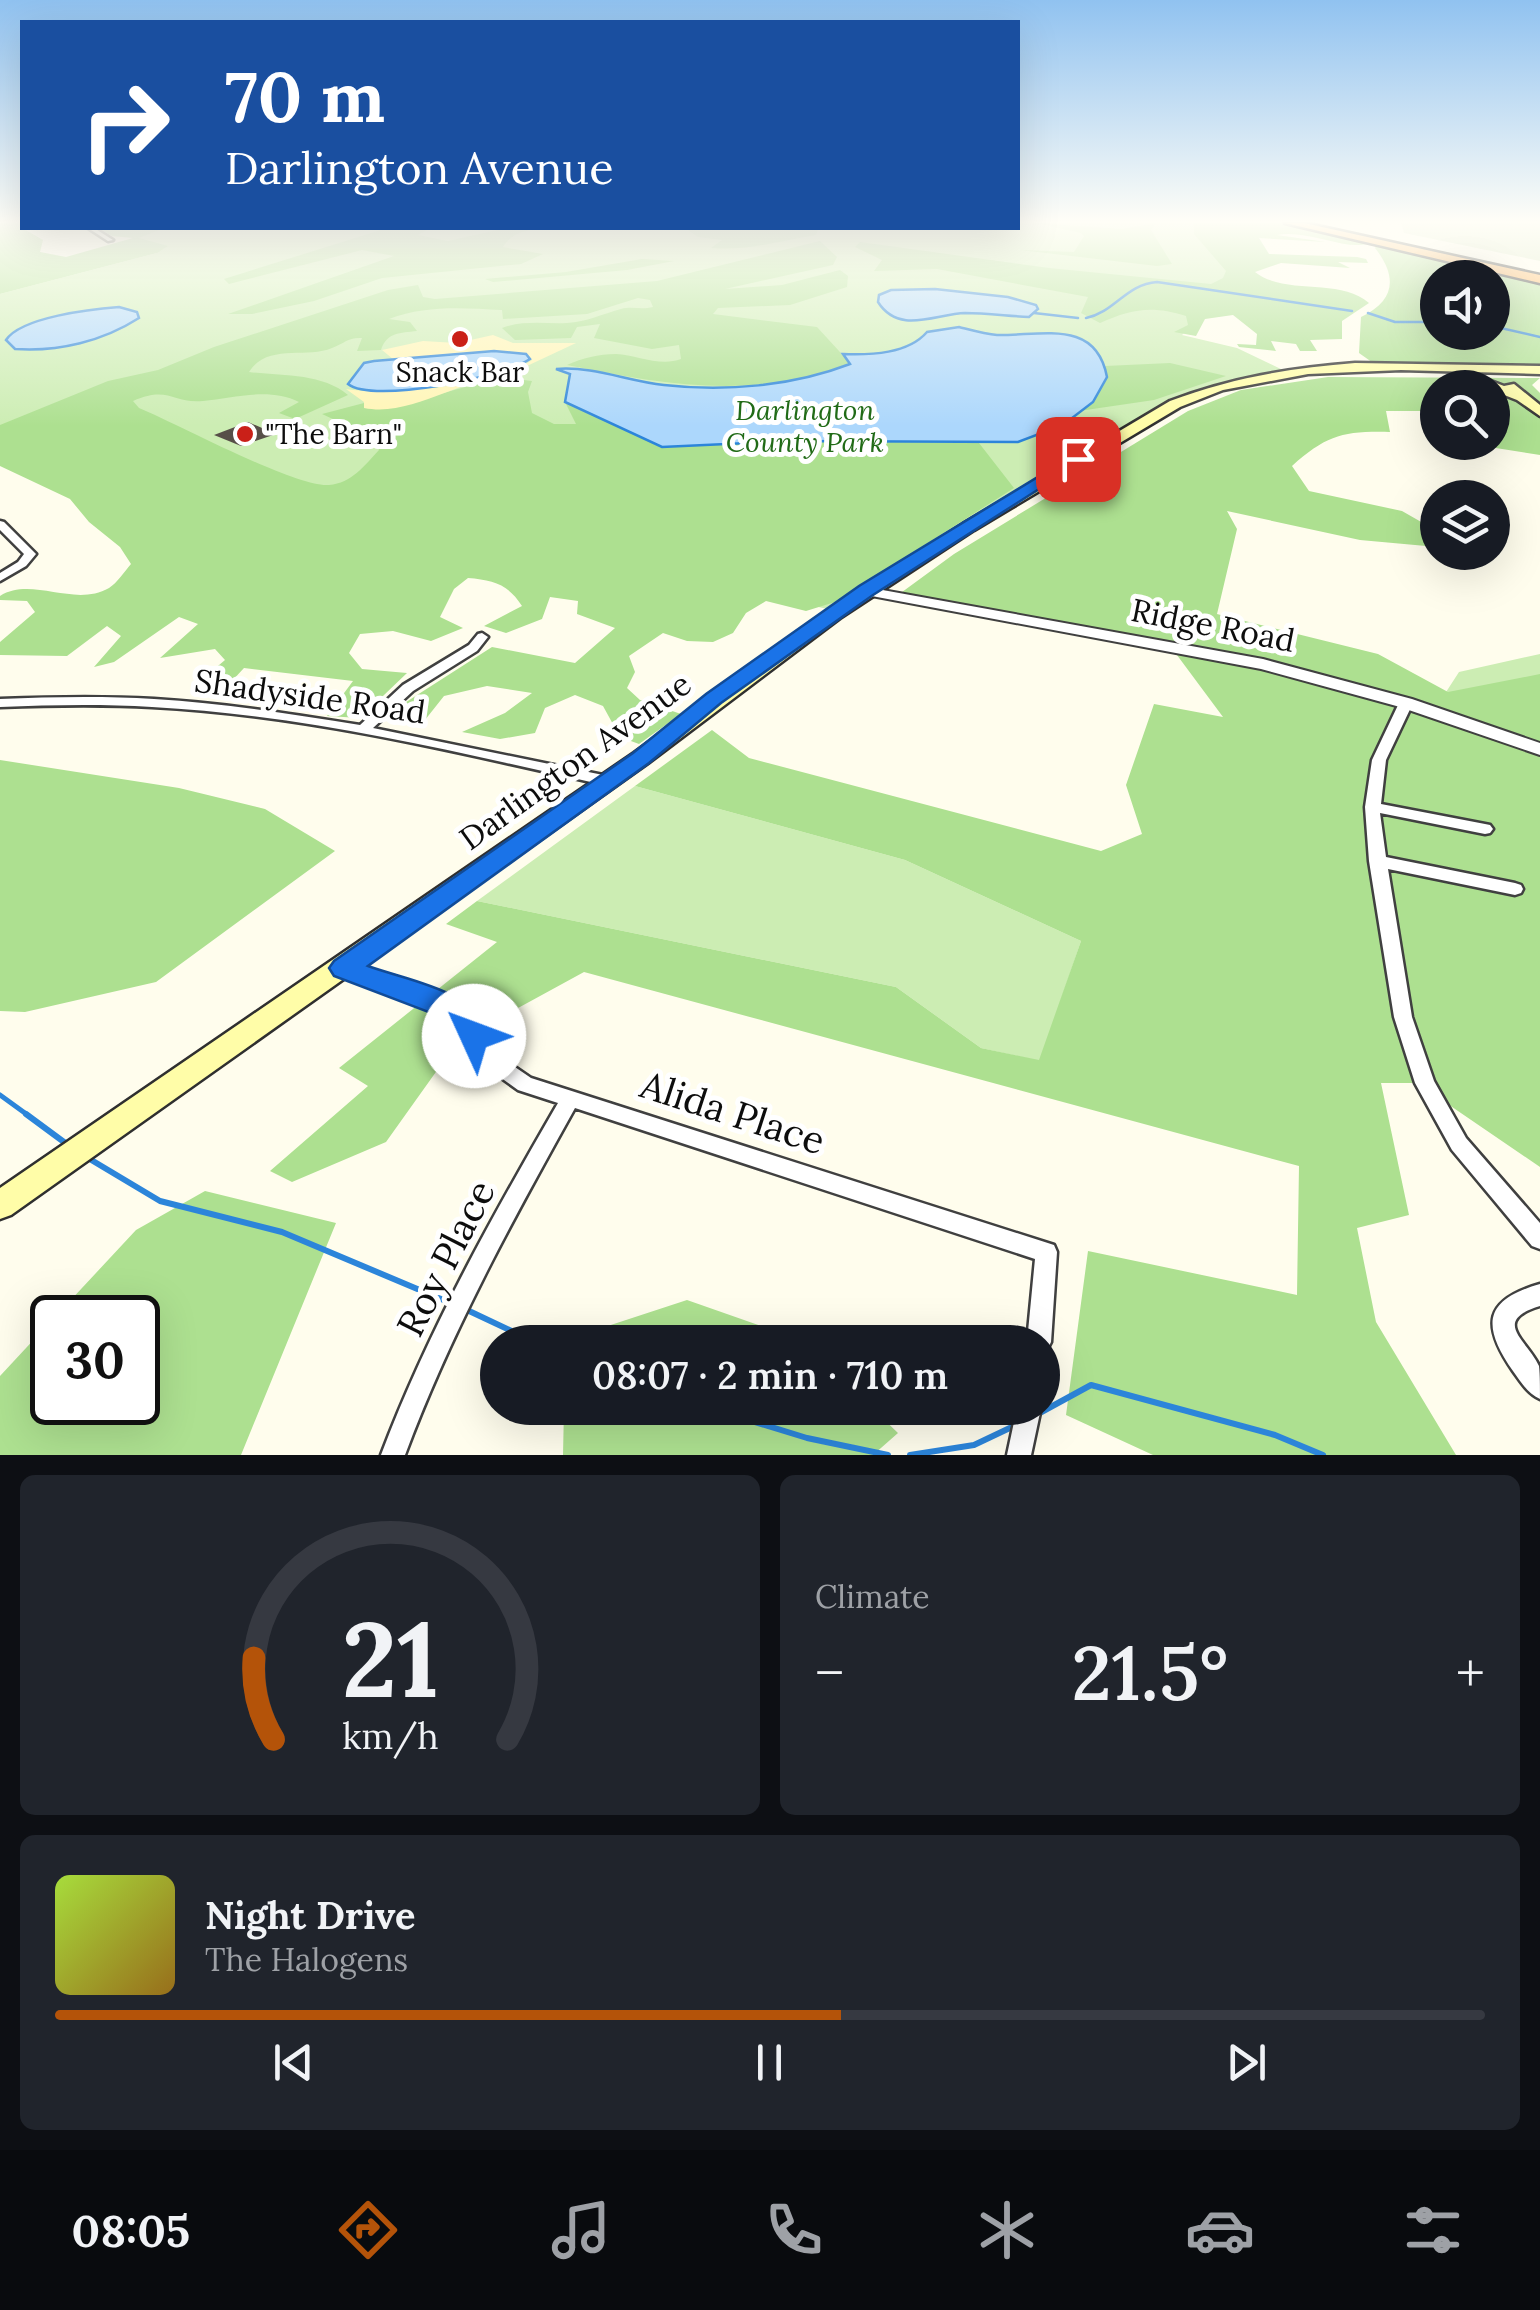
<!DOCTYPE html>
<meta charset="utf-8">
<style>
body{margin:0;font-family:Lora,serif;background:#20242c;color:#f1f3f6;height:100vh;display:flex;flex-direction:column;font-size:38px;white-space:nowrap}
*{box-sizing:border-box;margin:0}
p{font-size:32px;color:#9ea1a6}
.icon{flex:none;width:55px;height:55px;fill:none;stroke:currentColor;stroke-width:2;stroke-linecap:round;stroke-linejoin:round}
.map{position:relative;height:1455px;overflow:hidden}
.panel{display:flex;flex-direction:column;gap:20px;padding:20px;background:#0d0f14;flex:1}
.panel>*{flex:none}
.top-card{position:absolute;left:20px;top:20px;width:1000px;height:210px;border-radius:0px;box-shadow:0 10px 40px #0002;background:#1a4fa0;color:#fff;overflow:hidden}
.controls{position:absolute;left:1420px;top:260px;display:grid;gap:20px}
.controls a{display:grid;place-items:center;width:90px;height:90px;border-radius:50%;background:#171b24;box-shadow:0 10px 40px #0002;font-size:50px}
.speed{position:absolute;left:30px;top:1295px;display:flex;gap:20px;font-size:50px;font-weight:700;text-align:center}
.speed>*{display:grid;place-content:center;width:130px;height:130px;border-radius:50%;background:#171b24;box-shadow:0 10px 40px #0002;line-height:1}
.speed .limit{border:5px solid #111;border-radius:15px;background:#fff;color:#111}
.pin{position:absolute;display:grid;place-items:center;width:85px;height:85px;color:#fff;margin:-42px;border-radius:20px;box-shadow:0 5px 15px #0006}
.me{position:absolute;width:110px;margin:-55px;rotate:313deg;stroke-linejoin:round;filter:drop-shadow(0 0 8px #0008)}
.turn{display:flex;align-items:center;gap:35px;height:210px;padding:0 40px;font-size:45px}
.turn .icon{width:130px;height:130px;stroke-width:2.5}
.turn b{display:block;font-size:70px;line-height:85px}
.big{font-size:75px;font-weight:600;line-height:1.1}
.panel .tile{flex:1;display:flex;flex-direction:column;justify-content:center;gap:15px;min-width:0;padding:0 35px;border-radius:15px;background:#20242c}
.panel .dial{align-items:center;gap:0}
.dial svg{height:260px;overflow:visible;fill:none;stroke:#363941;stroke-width:7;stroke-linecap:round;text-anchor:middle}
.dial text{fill:#f1f3f6;stroke:none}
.song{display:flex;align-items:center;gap:30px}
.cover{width:120px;height:120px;border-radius:15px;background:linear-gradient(135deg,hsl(80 70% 55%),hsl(40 70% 35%))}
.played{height:10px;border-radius:5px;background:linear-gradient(90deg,#b45309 55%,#363941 55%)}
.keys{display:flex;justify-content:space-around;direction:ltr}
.heat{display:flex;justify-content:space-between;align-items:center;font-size:55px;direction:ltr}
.panel .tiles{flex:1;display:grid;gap:20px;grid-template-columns:1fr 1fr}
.tile:last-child{grid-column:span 2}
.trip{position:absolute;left:480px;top:1325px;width:580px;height:100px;border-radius:50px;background:#171b24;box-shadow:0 10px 40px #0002;font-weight:600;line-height:100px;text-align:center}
.tabs{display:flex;height:160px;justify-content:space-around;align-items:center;background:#090b0e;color:#9ea1a6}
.tabs .icon{width:70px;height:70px}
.tabs .active{color:#b45309}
.tabs b{font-size:45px;color:#f1f3f6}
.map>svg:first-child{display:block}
.green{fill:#ccedb3}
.forest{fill:#ade090;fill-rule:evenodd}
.sand{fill:#fff5b5}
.cemetery{fill:#d3e3bc}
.water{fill:#acd7fc;stroke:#2c85da;stroke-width:2.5}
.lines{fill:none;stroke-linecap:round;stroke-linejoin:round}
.stream-far2{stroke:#2c85da;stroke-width:2.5}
.stream-far1{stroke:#2c85da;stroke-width:5}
.stream{stroke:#2c85da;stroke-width:6}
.building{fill:#574f48}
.minor-casing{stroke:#404040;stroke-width:5}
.tertiary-casing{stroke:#404040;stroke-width:4}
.secondary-casing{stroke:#2f2f2f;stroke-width:5}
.motorway-casing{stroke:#1e1e1e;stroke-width:5}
.minor{fill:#fff;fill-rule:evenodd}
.tertiary{fill:#fff;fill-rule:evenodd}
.secondary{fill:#fffda8;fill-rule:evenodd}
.motorway{fill:#ffad4b;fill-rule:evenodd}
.route{fill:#1a73e8;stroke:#114b97;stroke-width:2.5}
.poi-dot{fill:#ca2018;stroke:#fff;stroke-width:4}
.labels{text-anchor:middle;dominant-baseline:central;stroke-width:10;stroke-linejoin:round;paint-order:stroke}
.far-poi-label{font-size:28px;fill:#0d0d0d;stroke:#fff}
.far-park-label{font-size:28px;font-style:italic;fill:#216b17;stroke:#fff}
.street-label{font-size:32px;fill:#0d0d0d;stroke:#fff}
.near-street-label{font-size:38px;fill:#0d0d0d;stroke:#fff}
</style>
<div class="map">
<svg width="1540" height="1455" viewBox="0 0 1540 1455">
<rect width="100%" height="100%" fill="#fffded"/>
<path class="green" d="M1018 223H1198L1232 262 1219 299 1182 335 1237 348 1287 372 1202 392 837 611 0 430V294L157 253 137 238 165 228H1018Z
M1540 654V741L1437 706 1459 672Z
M635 786 905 860 1081 941 1040 1061 981 1048 896 987 477 901Z"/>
<path class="forest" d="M0 223H22V228L43 240 40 252 66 257 133 238 112 236 98 228H165L139 238 168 246 157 253 0 294Z
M1036 223 1122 229 1156 223 1151 230 1172 264 1157 266 1020 250 1074 252 1084 236 1081 233Z
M1194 223H1281L1371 243C1347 252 1308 229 1277 235L1326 242 1259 238 1269 254 1357 257 1366 259 1368 263 1338 262 1350 268 1281 263 1255 272C1285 296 1340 277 1369 303L1342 321V339L1310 340 1317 351H1300L1296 344 1271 341 1276 351 1239 347 1237 344 1256 345 1257 334 1233 315 1205 319 1196 336 1174 332 1188 325 1186 316C1152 305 1131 309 1100 323L1081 313 1088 297 937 269 874 271 882 260 855 247 860 242 1049 268 1211 284 1223 278 1226 271 1194 234Z
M387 228H430L418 235 448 241 506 228H564C542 229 516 226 503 247L543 254 521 264 382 278 314 301 252 314H228L394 256 362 250 229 284 224 279Z
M685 228H819L816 235C779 241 749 251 711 248L722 240 698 237Z
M820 241 837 257 833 265 725 289 782 285 840 270 848 276 847 287 790 305 718 308 713 314 817 327 850 363C754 401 665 385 567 365 583 358 598 354 616 354 637 355 660 367 681 359L679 345 652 349 594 338 600 324 577 327 571 338 515 340 502 328C524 320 544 324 567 323 587 322 602 314 621 309 632 306 641 310 653 307L650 300 638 298 587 314 503 319 502 310C462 308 426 305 389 319L410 322 417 331C400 333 387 332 381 350L357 351 362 338C348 337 345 343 332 348 306 359 267 343 249 372 282 376 322 373 348 395L295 419 279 413 299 402C269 387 234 398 203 401 173 404 169 385 133 401L139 408C178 424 296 488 329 485 352 483 364 466 379 450L376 439 322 414 364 403 386 409 501 377 532 381 528 392 532 413 554 424H576L565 402 662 447 789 441 979 443 1014 488 835 602 806 611 766 601 746 613 733 633 713 642 687 641 663 633 629 656 635 672 627 688 640 700 681 714 639 744 620 737 603 706 575 695 545 708 535 733 500 739 462 732 505 713 532 693 487 686 444 696 421 725 389 713 492 647 575 663 615 628 577 614 578 601 550 597 542 619 506 633 484 626 522 606C508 584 493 580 468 578L454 589 440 617 463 628 431 641 393 631 360 634 349 653 362 669 407 673 360 718 327 716 353 681 244 668 218 696 192 688 225 660 215 649 160 658 198 624 179 617 114 662 94 667 121 636 107 626 67 656 0 655V642L35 612 27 601 0 600V596C32 576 74 608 109 588 117 583 125 571 131 564L120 547 89 522 70 499 0 466V425L108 381 158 370 214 347 388 290 418 285 423 297 435 299 657 281Z
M1377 244 1540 282V365H1376L1359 353 1361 317C1395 301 1398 277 1375 248ZM1438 278H1492V332H1438Z
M642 259 674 261 627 270 493 282 485 279 566 272Z
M1170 363 1226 376 1154 400 1079 411C1093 402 1108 382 1105 366Z
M1328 377 1540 378 1532 385 1540 393V455L1464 443 1492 442V388H1438L1437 415 1429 411H1386L1390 432C1343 431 1327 435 1292 466L1309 491 1402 511 1437 531V547L1360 540 1227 511 1237 529 1217 614 1378 654 1448 692 1540 674V1167L1417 1083H1381L1409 1215 1357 1228 1376 1322 1456 1455H1153L1066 1415 1088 1251 1297 1295 1299 1166 584 972 458 1041 386 1142 292 1182 270 1171 368 1086 339 1068 497 942 446 924 477 901 896 987 981 1048 1039 1060 1081 941 905 860 635 786 712 730 749 758 1101 851 1142 834 1126 785 1154 704 1223 717 1171 647 898 595 954 554 1188 411 1241 390Z
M0 760 179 788 265 809 335 851 156 982 25 1012 0 1011Z
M205 1191 336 1223 241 1455H0V1376L52 1320V1402H138V1318L55 1317 136 1230Z
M687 1300 807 1342H565V1340Z
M564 1408H872L898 1433 873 1455H563Z"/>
<path class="sand" d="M493 335 513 343H576L512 373 513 377C465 374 414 418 364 408V402L346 389C390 396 495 386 532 360L526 354 494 351 393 359 382 350 423 341 457 343Z"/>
<path class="cemetery" d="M1401 223H1540V261L1404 233Z"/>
<path class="water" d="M935 289 1008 297 1036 305 1038 309 1029 317C1008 316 986 313 965 313 935 314 899 335 878 302L879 295 891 290Z
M119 307 137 312 139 318C103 341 59 352 15 349L6 340C21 317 92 309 119 307Z
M959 327C971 330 985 334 997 335 1041 336 1096 318 1107 377L1093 402 1063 425 1018 442 789 441 662 447 565 402 570 374 556 369C594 366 627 381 664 385 725 392 793 386 850 364L843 354C871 355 908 354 927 332Z
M494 351 526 354 530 359C504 377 373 404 348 384L364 363 374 361Z"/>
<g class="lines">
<path class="stream-far2" d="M1034 313 1078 318
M1368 313 1395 322H1438
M1086 318C1115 312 1126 284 1157 282L1352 311
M1492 326 1540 337"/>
<path class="stream-far1" d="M0 1095 29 1116"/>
<path class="stream" d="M26 1114 68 1145
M88 1158 160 1201 282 1232 453 1304
M467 1310 535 1342
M709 1408 807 1438 888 1455
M1036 1415 1091 1385 1275 1435 1323 1455
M910 1455 974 1445 1014 1426"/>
</g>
<path class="building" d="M248 422 276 434 241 446 214 435Z"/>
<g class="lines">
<g class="minor-casing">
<path id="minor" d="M88 228H94L113 240 108 241Z
M0 521 4 522 36 554 26 566 0 581V573L18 562 24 554 0 530Z
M482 633 488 637 477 651 413 691 373 728 608 776 613 778 615 781 613 784 608 786C458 752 306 715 152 707 101 704 51 705 0 707V699C51 697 103 696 154 699 223 703 292 714 360 725L403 685 469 645 478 634Z
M1406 699 1413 703 1386 760 1381 804 1485 824 1490 825 1493 829 1490 833 1485 834 1380 813 1386 857 1515 883 1521 885 1523 889 1521 893 1515 895 1388 869 1412 1017 1434 1081 1466 1138 1540 1223V1249L1532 1246 1452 1150 1415 1083 1394 1017 1369 861 1365 807 1372 760 1399 703Z
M344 961 463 1006 477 1020 493 1052 531 1078 1054 1245 1057 1252 1051 1342 1047 1350 1042 1352V1342H1027L1035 1259 575 1108C512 1221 450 1334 405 1455H381C428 1331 492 1217 558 1103L518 1090 479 1062 464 1030 451 1016 338 973 335 968 338 963Z
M1540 1284V1306C1490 1321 1528 1341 1539 1366 1540 1375 1540 1389 1540 1399 1528 1394 1521 1382 1513 1371 1481 1325 1484 1300 1540 1284Z
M1017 1408H1041L1031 1455H1007Z"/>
</g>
<g class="tertiary-casing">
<path id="tertiary" d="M866 587 1263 659 1412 699 1540 743V755L1400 707 1261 669 861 594 859 591Z"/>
</g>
<g class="secondary-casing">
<path id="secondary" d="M1355 363 1540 366V374L1401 370 1308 374 1223 390 1180 407 974 530 840 618 648 763 11 1215 0 1219V1188L634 753 828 611 963 524 1170 401C1231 378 1290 368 1355 363Z
M1470 373 1504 386 1514 384 1540 405V416L1517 400 1466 380V374Z"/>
</g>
<g class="motorway-casing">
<path id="motorway" d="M1285 223H1304L1540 275V283Z"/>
</g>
<use href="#minor" class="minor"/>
<use href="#tertiary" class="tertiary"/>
<use href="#secondary" class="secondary"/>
<use href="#motorway" class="motorway"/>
</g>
<linearGradient id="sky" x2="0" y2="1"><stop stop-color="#90c2f0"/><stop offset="0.52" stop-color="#fffef7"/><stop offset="1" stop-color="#fffef7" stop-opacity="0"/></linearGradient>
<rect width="1540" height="426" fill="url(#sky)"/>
<path class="route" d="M1072 456 1086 459 873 595 721 703 649 763 368 966C409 981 477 990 490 1036L485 1045 474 1049 464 1045 458 1030 447 1019 334 976 329 968 334 961 633 753 706 694 859 586Z"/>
<g class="poi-dot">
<circle cx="460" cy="339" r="10"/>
<circle cx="245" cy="434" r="10"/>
</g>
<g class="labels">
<g class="far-poi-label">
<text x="460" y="372">Snack Bar</text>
<text x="265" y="434" text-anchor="start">"The Barn"</text>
</g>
<g class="far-park-label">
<text x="805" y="410">Darlington<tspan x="805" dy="32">County Park</tspan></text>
</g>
<g class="street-label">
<text transform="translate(1213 625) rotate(11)">Ridge Road</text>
<text transform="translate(310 696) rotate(8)">Shadyside Road</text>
<text transform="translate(575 761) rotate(-36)">Darlington Avenue</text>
</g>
<g class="near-street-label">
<text transform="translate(733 1112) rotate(18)">Alida Place</text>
<text transform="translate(445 1258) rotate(-63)">Roy Place</text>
</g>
</g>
</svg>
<div class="controls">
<a><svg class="icon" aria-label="sound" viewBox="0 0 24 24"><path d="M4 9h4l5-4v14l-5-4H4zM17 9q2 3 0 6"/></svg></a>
<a><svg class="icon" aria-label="search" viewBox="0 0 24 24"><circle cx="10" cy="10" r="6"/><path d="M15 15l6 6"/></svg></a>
<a><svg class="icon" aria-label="layers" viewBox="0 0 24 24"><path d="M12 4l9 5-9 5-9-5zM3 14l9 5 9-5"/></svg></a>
</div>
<div class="speed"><div class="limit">30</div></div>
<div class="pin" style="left:1078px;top:459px;background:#d93025"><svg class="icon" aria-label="arrive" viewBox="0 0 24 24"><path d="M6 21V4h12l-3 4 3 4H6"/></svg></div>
<svg class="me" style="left:474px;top:1036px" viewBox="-20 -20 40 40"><circle r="19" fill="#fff"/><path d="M0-13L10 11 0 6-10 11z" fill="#1a73e8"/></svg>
<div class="trip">08:07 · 2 min · 710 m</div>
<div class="top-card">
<div class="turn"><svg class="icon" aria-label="right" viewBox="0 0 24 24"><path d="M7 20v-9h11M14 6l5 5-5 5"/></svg><div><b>70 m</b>Darlington Avenue</div></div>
</div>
</div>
<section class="panel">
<div class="tiles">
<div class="tile dial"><svg viewBox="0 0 100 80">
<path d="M14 69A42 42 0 1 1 86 69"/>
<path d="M14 69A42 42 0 0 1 8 44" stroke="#b45309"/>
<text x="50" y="56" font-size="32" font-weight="700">21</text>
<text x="50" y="72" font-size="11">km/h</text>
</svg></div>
<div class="tile"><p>Climate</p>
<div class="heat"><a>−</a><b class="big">21.5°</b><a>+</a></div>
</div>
<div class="tile">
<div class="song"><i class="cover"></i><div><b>Night Drive</b><p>The Halogens</p></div></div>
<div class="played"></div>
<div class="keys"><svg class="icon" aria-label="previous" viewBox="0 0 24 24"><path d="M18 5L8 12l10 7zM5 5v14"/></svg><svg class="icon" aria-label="pause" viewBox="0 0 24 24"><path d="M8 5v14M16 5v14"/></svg><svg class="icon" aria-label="next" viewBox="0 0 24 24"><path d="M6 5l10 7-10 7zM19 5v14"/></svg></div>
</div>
</div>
</section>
<nav class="tabs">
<b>08:05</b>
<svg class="icon active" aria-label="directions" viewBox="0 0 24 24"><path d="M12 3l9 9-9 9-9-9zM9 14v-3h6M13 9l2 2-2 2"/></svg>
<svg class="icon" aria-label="music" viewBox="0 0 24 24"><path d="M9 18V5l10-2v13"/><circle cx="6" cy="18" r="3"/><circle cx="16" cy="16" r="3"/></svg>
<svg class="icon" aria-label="phone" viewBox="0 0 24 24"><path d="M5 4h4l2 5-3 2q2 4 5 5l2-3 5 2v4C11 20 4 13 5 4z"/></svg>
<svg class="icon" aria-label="climate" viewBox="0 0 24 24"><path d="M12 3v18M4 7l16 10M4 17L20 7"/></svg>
<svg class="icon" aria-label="car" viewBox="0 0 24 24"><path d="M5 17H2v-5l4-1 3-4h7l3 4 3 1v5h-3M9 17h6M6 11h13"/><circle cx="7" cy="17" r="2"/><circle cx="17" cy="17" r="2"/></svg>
<svg class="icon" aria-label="filters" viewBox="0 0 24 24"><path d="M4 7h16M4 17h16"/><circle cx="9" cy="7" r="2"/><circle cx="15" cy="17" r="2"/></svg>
</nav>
